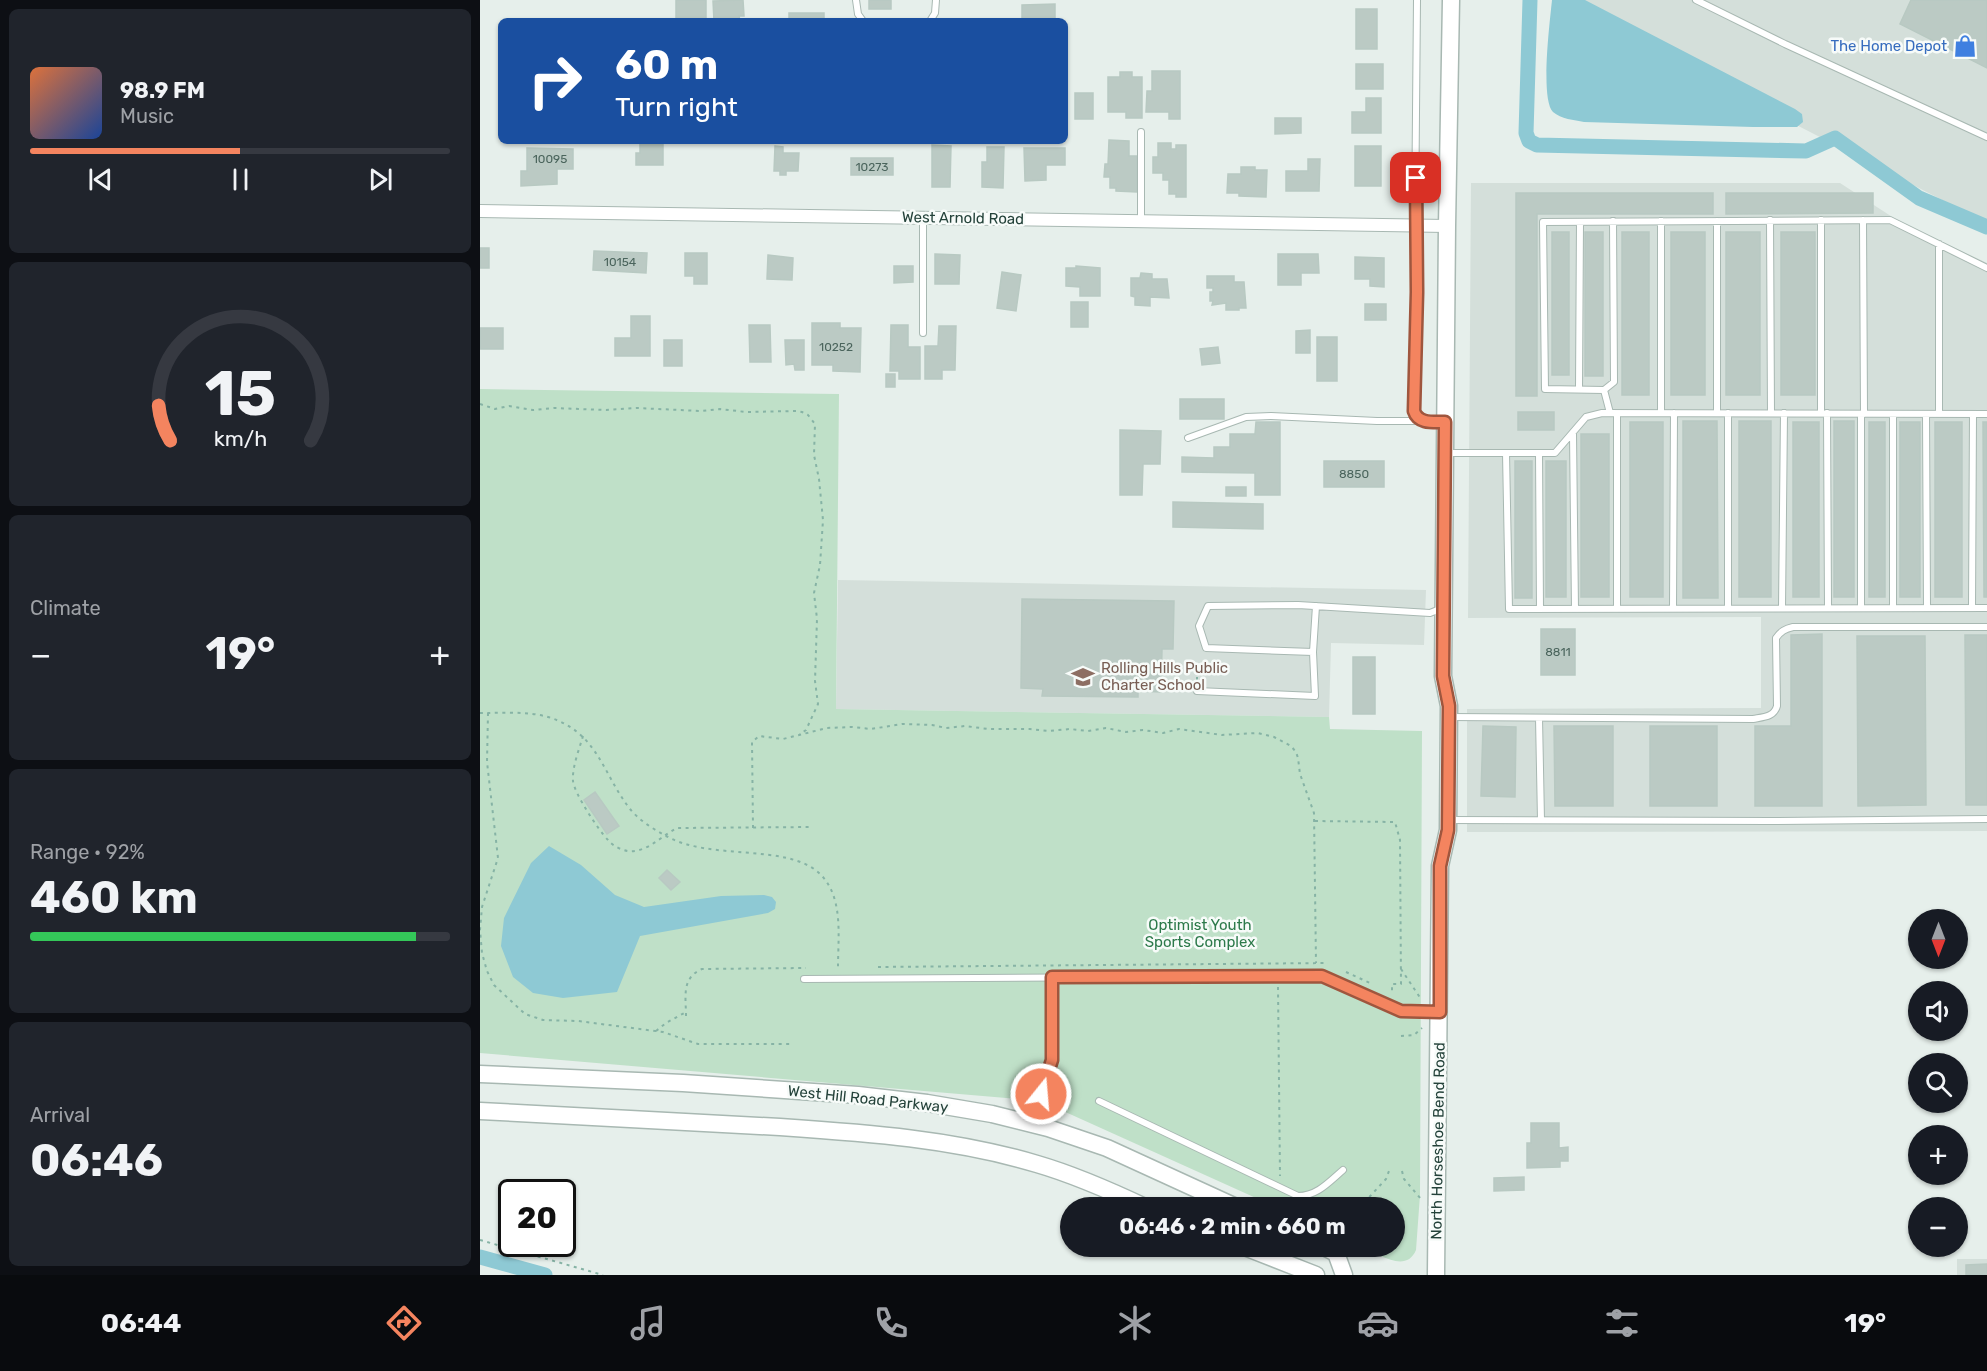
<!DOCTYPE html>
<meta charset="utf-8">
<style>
body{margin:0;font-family:Rubik,sans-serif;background:#20242c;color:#f1f3f6;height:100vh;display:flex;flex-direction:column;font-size:22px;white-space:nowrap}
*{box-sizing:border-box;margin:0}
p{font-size:20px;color:#9ea1a6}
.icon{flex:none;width:33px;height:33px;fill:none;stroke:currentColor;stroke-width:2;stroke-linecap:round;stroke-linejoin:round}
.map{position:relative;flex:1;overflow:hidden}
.drawer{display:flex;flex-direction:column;gap:9px;padding:9px;background:#0d0f14;width:480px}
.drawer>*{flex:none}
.top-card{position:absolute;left:18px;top:18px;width:570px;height:126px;border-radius:9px;box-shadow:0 2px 4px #0004;background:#1a4fa0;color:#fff;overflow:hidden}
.needle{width:39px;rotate:180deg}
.controls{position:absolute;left:1428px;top:909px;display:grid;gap:12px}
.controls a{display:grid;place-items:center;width:60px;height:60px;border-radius:50%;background:#171b24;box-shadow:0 2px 4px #0004;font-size:30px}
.speed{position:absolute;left:18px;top:1179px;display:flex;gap:12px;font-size:30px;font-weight:700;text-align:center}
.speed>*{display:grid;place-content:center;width:78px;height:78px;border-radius:50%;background:#171b24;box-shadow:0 2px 4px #0004;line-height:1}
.speed .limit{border:3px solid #111;border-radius:9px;background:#fff;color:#111}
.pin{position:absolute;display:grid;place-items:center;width:51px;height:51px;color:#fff;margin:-26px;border-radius:12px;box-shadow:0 3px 9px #0006}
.me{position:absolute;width:66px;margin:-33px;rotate:17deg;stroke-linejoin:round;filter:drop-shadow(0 0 4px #0008)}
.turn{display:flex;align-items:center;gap:21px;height:126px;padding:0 18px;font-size:27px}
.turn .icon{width:78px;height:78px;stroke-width:2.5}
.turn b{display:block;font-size:42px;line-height:51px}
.big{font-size:45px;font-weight:700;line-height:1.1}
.drawer .card{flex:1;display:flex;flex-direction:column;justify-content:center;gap:9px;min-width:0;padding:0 21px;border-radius:9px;background:#20242c}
.drawer .dial{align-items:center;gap:0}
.dial svg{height:156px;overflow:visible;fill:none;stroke:#363941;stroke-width:7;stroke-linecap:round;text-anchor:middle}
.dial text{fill:#f1f3f6;stroke:none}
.song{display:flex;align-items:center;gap:18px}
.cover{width:72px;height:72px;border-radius:9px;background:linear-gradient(135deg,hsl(20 70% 55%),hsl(220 70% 35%))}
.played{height:6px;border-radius:3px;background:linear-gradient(90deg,#f4845f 50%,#363941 50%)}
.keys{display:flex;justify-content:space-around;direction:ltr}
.heat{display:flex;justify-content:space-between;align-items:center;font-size:33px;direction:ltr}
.charge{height:9px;border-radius:4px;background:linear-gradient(90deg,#34c759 92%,#363941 0)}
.trip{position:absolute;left:580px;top:1197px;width:345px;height:60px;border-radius:30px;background:#171b24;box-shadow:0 2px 4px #0004;font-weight:700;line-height:60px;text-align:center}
.dock{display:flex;height:96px;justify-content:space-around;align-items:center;background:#090b0e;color:#9ea1a6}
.dock .icon{width:42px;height:42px}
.dock .selected{color:#f4845f}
.dock b{font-size:27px;color:#f1f3f6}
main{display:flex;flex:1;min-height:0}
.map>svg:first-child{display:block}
.built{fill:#d4dfda}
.green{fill:#bfe0c8}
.water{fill:#8ec9d4}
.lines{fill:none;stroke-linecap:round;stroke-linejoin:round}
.canal{stroke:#8ec9d4;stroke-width:15}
.building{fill:#bbcac4;stroke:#b8c9c2;stroke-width:1.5}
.service-casing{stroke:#a8b8b2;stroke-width:8}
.minor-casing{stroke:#a8b8b2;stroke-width:14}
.tertiary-casing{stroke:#a8b8b2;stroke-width:19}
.path{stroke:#86b3a5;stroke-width:2;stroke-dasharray:3 4.5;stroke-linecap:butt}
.service{stroke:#fff;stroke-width:6}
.minor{stroke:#fff;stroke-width:12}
.tertiary{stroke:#fff;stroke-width:16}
.route-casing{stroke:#9f563e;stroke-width:15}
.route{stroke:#f4845f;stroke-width:10}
.labels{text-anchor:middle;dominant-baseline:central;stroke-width:5;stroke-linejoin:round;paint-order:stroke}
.number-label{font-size:12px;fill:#4a645c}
.shop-label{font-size:15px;fill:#366cbe;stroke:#f7fbf9;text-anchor:end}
.street-label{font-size:15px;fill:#24423a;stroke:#f7fbf9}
.education-label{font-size:15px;fill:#785e54;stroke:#f7fbf9;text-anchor:start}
.park-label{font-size:15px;fill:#2d7a4b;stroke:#f7fbf9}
</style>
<main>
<section class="drawer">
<div class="card">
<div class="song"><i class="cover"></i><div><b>98.9 FM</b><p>Music</p></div></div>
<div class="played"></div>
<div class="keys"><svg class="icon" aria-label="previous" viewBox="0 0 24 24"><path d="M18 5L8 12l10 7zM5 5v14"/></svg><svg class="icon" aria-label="pause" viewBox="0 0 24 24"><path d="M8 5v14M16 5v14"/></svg><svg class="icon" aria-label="next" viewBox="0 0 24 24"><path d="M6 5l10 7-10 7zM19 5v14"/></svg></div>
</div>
<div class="card dial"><svg viewBox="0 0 100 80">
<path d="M14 69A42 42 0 1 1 86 69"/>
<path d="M14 69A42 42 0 0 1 8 51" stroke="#f4845f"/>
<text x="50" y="56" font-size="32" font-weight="700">15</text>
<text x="50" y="72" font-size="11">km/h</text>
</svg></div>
<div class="card"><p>Climate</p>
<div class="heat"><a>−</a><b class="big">19°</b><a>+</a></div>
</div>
<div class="card"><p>Range · 92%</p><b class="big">460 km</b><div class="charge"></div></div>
<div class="card"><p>Arrival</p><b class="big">06:46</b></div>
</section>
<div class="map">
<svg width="1507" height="1275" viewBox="0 0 1507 1275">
<rect width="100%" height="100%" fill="#e6efeb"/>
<path class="built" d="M1073 0H1507V223Z
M991 183H1360L1420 222 1507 263V831L987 832V709L1281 708V617L988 618Z
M358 580 946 590 944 645 851 643 849 717 356 709Z
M1477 1259H1507V1275H1477Z"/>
<path class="green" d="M0 389 359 394 356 709 849 717 850 729 942 731 940 1195 936 1250C926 1274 899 1254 882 1247L915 1246V1208L796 1207 561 1101 0 1053Z"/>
<path class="water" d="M1072 0H1105L1315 109 1322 114 1323 122 1317 127H1273L1104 122C1094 120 1081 119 1073 112 1060 99 1070 21 1072 0Z
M69 846 101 865 135 895 164 907 241 896 284 895 292 897 296 902 295 909 288 913 160 936 137 992 83 998 53 993 33 977 21 946 24 918 51 863Z"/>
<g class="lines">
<path class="canal" d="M1050 0 1046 133 1049 141 1057 145 1326 151 1355 138 1439 198 1507 227
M0 1257 65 1275"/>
</g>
<path class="building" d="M196 0H226V21H196Z
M263 0 264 16H259L260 21H234L233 1Z
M389 0H411V9H389Z
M1431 0H1507V68L1420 24Z
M575 4V20L542 21V5Z
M876 9H897V49H876Z
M309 13H344V21H309Z
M876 64H903V89H876Z
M672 71H700V119H689V112H666L667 91H672Z
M640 72H652V77H662V118H646V112H628V77H640Z
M595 93H613V119H595Z
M886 98H901V133H872V112H886Z
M795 118H821V133L795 134Z
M629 140 649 141V156H657V192L636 191V188H630V177H624L625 164H628Z
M160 142H183V165H156V153H160Z
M678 143H691V149H696V145H706V197H696V194H689V180H683V173H673V157H678Z
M452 145 471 146 470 187H452Z
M295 146 303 147V153H319L318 171H306V175H300V171H294Z
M875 146H901V186H875Z
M507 147H524L523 188 502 187V162H507Z
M47 148 93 149V169H77V184L41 186V171H47Z
M544 148H585V165H566V180L545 181Z
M371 158H413V175H371Z
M828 159H840L839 191H806V171H828Z
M761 167H775V170H787L786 197 759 196V193H747L748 174H761Z
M1036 193H1233V214H1057V396H1036Z
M1246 193H1393V213L1246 214Z
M1072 232H1089V375H1072Z
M1105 232H1123V376H1105Z
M1142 232H1169V395H1142Z
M1191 232H1225V395H1191Z
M1246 232H1280V395H1246Z
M1301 232H1335V395H1301Z
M0 248H9V268H0Z
M114 251 167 253 166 273 113 270Z
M205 253H227V284H214V276H205Z
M455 254 480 255 479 284H455Z
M798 254H838L839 273H821V285H798Z
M288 255 313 258 312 280 287 279Z
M875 257 904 258V287L890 286V279H875Z
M414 266H433V282L414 283Z
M596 266 620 268V296H600V287L586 286V268H596Z
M522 272 541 275 536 311 517 308Z
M661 273 672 274V279H687L689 298 670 297V306L655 305V297L651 296V278H660Z
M727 276H754V282H764L766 308H759V310H746V303L732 305 733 301H730V292H733V288H727Z
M591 302H608V327H591Z
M885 304H906V320H885Z
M151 316H170V356H135V338H151Z
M332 323H360V328H381L380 372 353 371V365H332Z
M269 325H290L291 362H270Z
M411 325H428V347H440V379H419V371H410Z
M459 326H476L475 370H462V379H445V346H458Z
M0 328H23V349H0Z
M830 330V353H816V331Z
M837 337H857V381H837Z
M184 340H202V366H184Z
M305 340H324V370H315L314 364 306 365Z
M738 347 740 363 722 365 720 349Z
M406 374H415V387H406Z
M700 399H744V419H700Z
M1038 412H1074V430H1038Z
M1203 421H1237L1238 598H1203Z
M1259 421H1291V597H1259Z
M1354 421H1374V597H1354Z
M776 422H800V495H775V473L702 472V457L734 458V447H750V434H775Z
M1150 422H1183V597H1150Z
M1313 422H1339V597H1313Z
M1389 422H1405V597H1389Z
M1420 422H1440V597H1420Z
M1455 422H1482V597H1455Z
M1503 422H1507V597H1504Z
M640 430 681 431 680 464H663L662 495H640Z
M1101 434H1129V597H1101Z
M844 461H904V487H844Z
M1035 461H1052V598H1035Z
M1066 461H1086V597H1066Z
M746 487H766V496H746Z
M693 502 783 504V529L693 527Z
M542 599 694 601 693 649H682L681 692 658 691V697L562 696 563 689 541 688Z
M1061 629H1095V675H1061Z
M1342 634V806H1275V726H1311V635Z
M1485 635H1507V805H1486Z
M1377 636H1445L1446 805 1378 806Z
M873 657H895V714H873Z
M1003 726 1036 727 1035 797 1001 796Z
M1074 726H1133V806H1075Z
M1170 726H1237V806H1170Z
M115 792 139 826 127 834 104 800Z
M187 870 200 882 191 890 179 878Z
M1051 1123H1079V1148L1088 1147V1161H1080V1167L1047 1168V1143H1051Z
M1044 1177V1190L1014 1191V1178Z
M1507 1264V1275H1486V1265Z"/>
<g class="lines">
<g class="service-casing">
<path id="service" d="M376 0 378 14 383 21
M937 0 935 225 937 292 934 411C938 424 953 422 965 422
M1216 0 1305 44 1507 137
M450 21 455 13 456 0
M661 132V220
M443 218V333
M1290 220 1291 413
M1341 220V413
M1383 220 1384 414
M1181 221V413
M1237 221V413
M1459 244V414
M1099 389 1100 222
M1124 390 1134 382 1133 221
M1130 413 1124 390 1065 389 1063 222 1410 220 1507 268
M1347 413 1348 608
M1381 414V608
M1446 414 1447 608
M1093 434 1095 609
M708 438 766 417 791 416 897 421H941
M965 453H1075L1106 417 1122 413 1507 414
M1026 453 1029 609 1507 608
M1059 453 1060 609
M1193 608 1194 413
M1248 608V413
M1302 608 1304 413
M1413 608V414
M1492 608 1493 414
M1137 609V414
M833 652 726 648 719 626 728 606 818 605 950 613 960 609
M717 691 835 696 833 652 836 606
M969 717 1273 719C1284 717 1294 717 1297 706L1296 638C1301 631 1305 629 1313 627H1507
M1059 718 1061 820
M968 820 1290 821 1507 819
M324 979 842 976 921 1011 958 1012
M619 1101 818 1196C837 1196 849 1182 863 1170
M552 1123 572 1060V977"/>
</g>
<g class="minor-casing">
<path id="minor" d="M0 211 967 226"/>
</g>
<g class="tertiary-casing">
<path id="tertiary" d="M0 1074 203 1083 378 1095 447 1103 512 1114 568 1128 627 1148 758 1208
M0 1111C100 1117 200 1121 300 1127 387 1133 474 1139 557 1164 595 1175 631 1191 667 1208
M762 1246 836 1275
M842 1246 856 1253 864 1275
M956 1275 960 866 968 830 969 706 963 676 967 226 971 0"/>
</g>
<path class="path" d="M0 404 15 409 29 406 53 410 74 408 126 410 157 408 221 411 240 409 266 412 316 411 322 412 328 415 335 424 334 455 339 479 343 520 340 565 334 593 337 619 335 681 338 704 326 730 319 735
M717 680V668
M0 713C22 713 47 711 68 717 118 732 122 773 150 809 159 820 173 829 186 836 230 861 306 843 339 873 364 896 358 936 358 967
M8 713 7 762 18 858 2 907 0 930 2 953 7 971 14 985 45 1014 63 1020 98 1021 183 1032 218 1044H310
M103 736C99 750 92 767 93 781 94 793 119 831 128 840 133 846 141 850 148 851 167 853 181 836 197 828L333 827
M835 821 915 822 920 840 921 984H912V994
M273 828 272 742 279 736 303 739 347 728 372 727 391 729 422 724 452 725 466 728 485 726 508 729H550L569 731 590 729 608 731 626 728 646 732 663 730 683 733 699 729 742 735 778 733 794 737 811 746 816 752 818 758 820 774 834 813 836 963
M398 967 848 963
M921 969 941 999
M866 972 890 983
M798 987 800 1176
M206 1016C206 997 201 978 222 969L326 968
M176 1031 186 1023 206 1012
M921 1036 934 1035 942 1028
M922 1171 924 1179 941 1199
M879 1208 906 1179 909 1171
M0 1240 123 1275"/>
<use href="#service" class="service"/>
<use href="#minor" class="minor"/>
<use href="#tertiary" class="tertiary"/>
</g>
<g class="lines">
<g class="route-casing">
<path id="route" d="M561 1094 572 1060V977L842 976 921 1011 960 1012V866L968 830 969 706 963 676 965 422C953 422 938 424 934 411L937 292 936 178"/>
</g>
<use href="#route" class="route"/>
</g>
<defs>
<g id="shop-bare" transform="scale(1.8)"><path d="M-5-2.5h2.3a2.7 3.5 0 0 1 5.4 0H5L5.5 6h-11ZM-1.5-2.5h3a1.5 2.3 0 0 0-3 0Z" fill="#3f7fe0" stroke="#f7fbf9" stroke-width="2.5" paint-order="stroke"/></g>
<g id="school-bare" transform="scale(1.8)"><path d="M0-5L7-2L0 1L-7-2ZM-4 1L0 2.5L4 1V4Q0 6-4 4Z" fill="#8d6e63" stroke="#f7fbf9" stroke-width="2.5" paint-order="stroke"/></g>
</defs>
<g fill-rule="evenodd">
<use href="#shop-bare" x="1485" y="46"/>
<use href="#school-bare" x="603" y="677"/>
</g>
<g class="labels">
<g class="number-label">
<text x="70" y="159">10095</text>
<text x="392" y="167">10273</text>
<text x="140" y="262">10154</text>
<text x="356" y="347">10252</text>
<text x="874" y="474">8850</text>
<text x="1078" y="652">8811</text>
</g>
<g class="shop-label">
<text x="1467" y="46">The Home Depot</text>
</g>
<g class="street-label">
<text transform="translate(483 218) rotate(1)">West Arnold Road</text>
<text transform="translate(388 1099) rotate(6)">West Hill Road Parkway</text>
<text transform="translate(958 1141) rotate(-89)">North Horseshoe Bend Road</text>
</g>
<g class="education-label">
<text x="621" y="668">Rolling Hills Public<tspan x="621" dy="17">Charter School</tspan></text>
</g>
<g class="park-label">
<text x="720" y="925">Optimist Youth<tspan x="720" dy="17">Sports Complex</tspan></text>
</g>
</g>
</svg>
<div class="controls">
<a><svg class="needle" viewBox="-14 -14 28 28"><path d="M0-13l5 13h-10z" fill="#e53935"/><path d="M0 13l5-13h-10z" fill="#9ea1a6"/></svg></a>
<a><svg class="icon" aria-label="sound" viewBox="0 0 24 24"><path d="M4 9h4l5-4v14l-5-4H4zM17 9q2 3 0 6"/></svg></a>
<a><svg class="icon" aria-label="search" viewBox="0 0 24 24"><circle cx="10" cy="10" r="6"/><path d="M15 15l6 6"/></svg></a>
<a>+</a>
<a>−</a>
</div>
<div class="speed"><div class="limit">20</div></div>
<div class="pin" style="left:936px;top:178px;background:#d93025"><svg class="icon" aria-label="arrive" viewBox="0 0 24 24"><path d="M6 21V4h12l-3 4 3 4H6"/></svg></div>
<svg class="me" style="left:561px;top:1094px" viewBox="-20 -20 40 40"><circle r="17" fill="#f4845f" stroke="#fff" stroke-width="3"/><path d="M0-11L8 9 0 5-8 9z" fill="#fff"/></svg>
<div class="trip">06:46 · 2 min · 660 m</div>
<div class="top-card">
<div class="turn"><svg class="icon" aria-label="right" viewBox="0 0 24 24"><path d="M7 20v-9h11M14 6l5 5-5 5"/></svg><div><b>60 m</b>Turn right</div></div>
</div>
</div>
</main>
<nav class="dock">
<b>06:44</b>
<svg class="icon selected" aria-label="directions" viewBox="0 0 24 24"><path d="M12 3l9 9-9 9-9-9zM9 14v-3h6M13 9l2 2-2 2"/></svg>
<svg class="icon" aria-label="music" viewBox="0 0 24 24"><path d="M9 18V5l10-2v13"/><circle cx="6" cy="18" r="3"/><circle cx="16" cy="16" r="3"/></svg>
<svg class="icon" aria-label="phone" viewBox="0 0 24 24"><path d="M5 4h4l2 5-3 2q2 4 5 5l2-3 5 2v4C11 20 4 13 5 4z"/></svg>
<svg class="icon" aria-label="climate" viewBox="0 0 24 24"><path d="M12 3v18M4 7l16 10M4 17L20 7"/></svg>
<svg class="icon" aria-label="car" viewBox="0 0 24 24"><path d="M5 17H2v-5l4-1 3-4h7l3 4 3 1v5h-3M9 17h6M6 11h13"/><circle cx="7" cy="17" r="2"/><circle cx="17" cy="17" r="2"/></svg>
<svg class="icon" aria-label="filters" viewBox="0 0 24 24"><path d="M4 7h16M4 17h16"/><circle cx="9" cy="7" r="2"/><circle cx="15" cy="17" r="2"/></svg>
<b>19°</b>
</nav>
